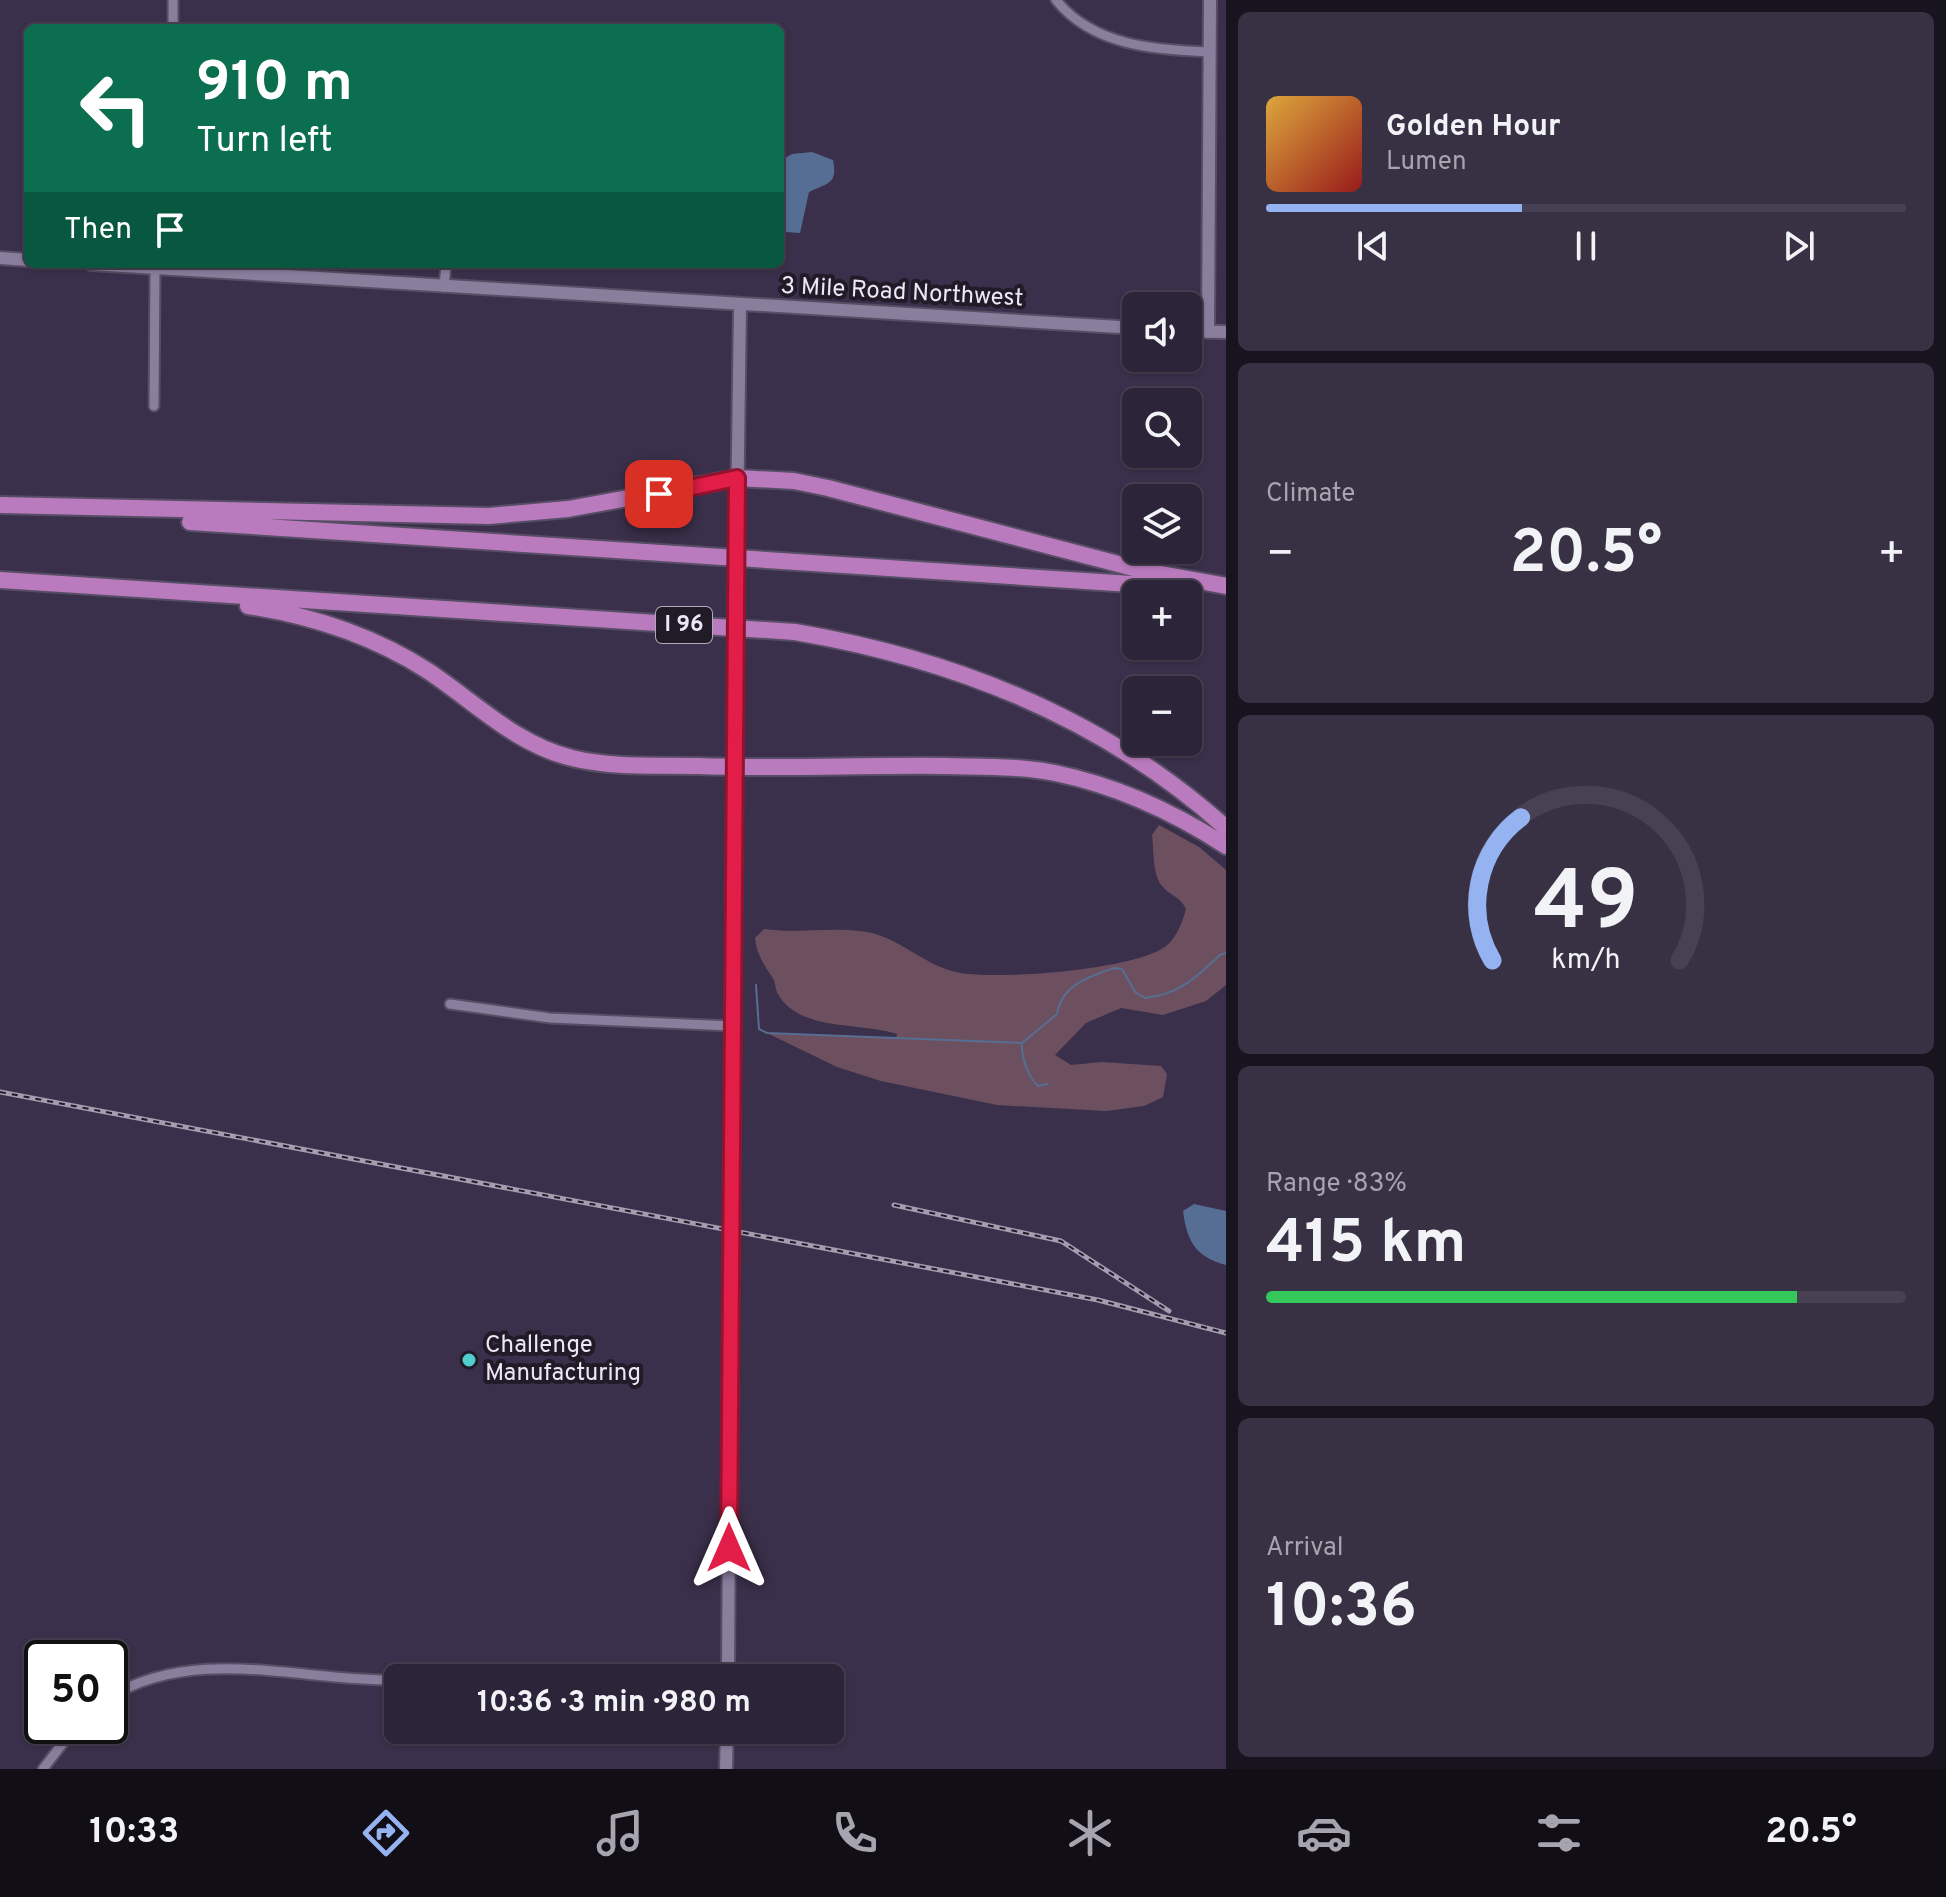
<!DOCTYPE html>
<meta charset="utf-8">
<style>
body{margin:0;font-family:Overpass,sans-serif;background:#383043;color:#f1f3f6;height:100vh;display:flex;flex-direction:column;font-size:30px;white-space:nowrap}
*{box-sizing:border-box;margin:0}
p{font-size:26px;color:#a6a4ae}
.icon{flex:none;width:44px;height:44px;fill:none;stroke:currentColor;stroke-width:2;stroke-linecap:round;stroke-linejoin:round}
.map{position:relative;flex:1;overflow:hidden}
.sheet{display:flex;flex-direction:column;gap:12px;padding:12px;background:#18141f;width:720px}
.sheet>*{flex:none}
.guide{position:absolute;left:24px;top:24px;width:760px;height:244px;border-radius:12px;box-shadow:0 2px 6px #0004,0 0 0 2px #484153;background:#0b6e4f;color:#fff;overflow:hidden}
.buttons{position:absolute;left:1122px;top:292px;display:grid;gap:16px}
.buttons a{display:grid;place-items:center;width:80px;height:80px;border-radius:12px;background:#2c2438;box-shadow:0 2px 6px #0004,0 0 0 2px #484153;font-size:40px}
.speed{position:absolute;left:24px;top:1640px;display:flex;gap:16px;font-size:40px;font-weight:700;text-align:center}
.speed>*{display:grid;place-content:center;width:104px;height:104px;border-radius:50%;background:#2c2438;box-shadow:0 2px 6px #0004,0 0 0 2px #484153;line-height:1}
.speed .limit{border:4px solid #111;border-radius:12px;background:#fff;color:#111}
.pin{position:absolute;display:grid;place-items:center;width:68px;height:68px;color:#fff;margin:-34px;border-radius:16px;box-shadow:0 4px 12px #0006}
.me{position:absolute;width:88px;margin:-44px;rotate:0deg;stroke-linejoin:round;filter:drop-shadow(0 0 6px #0008)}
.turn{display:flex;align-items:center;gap:28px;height:168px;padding:0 40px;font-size:36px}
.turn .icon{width:104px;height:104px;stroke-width:2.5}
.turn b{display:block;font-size:56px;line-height:68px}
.then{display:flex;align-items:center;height:76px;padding:0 40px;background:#0003;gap:16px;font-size:30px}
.big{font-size:60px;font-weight:700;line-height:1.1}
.sheet .tile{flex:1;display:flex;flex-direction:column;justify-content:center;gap:12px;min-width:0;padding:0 28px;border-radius:12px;background:#383043}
.sheet .dial{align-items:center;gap:0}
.dial svg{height:208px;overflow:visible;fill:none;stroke:#484153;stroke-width:7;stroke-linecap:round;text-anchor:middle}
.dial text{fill:#f1f3f6;stroke:none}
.song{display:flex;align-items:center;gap:24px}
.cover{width:96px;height:96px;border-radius:12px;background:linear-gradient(135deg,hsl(40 70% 55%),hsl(0 70% 35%))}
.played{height:8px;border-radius:4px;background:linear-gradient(90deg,#95b2f1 40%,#484153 40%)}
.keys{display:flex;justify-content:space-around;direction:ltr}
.heat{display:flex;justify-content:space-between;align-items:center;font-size:44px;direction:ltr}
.charge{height:12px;border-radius:6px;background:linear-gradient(90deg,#34c759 83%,#484153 0)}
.trip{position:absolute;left:384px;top:1664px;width:460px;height:80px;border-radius:12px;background:#2c2438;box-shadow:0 2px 6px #0004,0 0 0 2px #484153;font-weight:700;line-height:80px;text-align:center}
.menu{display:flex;height:128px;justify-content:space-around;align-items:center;background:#120e16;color:#a6a4ae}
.menu .icon{width:56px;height:56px}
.menu .current{color:#95b2f1}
.menu b{font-size:36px;color:#f1f3f6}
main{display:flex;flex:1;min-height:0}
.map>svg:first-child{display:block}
.green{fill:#6d505f}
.water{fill:#576e94}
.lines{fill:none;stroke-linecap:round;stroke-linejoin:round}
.stream{stroke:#576e94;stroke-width:2}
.street-casing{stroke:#574d64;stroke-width:13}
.secondary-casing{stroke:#574d64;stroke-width:16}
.highway-casing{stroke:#574d64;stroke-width:20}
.street{stroke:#8a7e9d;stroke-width:9}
.secondary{stroke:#8a7e9d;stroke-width:12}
.highway{stroke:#b97bbd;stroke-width:16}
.rail-casing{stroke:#a59cb1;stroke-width:5}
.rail{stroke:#201b27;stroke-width:2;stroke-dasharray:6;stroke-linecap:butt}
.secondary-bridge-casing{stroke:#574d64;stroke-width:16;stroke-linecap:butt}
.secondary-bridge{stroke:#8a7e9d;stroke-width:12}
.route-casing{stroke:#92132f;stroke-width:20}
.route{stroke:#e11d48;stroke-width:14}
.poi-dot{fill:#52cdce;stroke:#201b27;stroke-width:3}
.labels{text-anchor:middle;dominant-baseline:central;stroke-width:8;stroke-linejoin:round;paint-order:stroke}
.shield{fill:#201b27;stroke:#b0a9b9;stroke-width:2}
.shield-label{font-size:22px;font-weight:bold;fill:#ede6f7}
.street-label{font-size:24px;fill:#ede6f7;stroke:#201b27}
.poi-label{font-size:24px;fill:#ede6f7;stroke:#201b27;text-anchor:start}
</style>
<main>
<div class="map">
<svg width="1226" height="1769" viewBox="0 0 1226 1769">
<rect width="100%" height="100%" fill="#3b304b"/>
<path class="green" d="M1159 825 1199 847 1226 870V985L1206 1001 1163 1015 1121 1008 1086 1023 1055 1055 1071 1065 1102 1062 1161 1066 1167 1074 1163 1097 1144 1106 1106 1111 997 1105 881 1081 837 1067 767 1033 896 1038 897 1034C862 1022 799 1032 778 994 775 989 776 982 772 977 763 963 757 955 755 938L764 929C798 934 832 926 867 932 900 938 924 965 956 972 994 981 1136 970 1166 946 1177 937 1182 923 1186 909 1180 896 1172 897 1163 887 1152 876 1154 849 1152 835Z"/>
<path class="water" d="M812 152 833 160C838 185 827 183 809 192L800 233 786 232 780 227V161L792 154Z
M1194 1204 1226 1211V1265C1196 1257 1187 1242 1183 1211Z"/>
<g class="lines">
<path class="stream" d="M756 985 759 1029 767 1033 1022 1043
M1047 1084 1038 1086C1028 1076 1021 1057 1022 1043L1057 1014C1062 985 1088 977 1114 968L1122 969 1135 992 1145 998C1180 994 1195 978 1220 955L1226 953"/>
<g class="street-casing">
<path id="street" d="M1056 0C1093 46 1155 50 1210 52
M173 28V0
M444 287 446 264
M154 406 155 268
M450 1004 550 1018 732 1026
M410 1678 456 1673H728
M110 1697C197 1644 303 1682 398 1680
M43 1769 76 1726"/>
</g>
<g class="secondary-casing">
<path id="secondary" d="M0 258 28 260
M91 264 1136 328
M1188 331 1226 332
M1208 332 1210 0
M737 523 740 306
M728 1678 734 654
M726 1769 727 1730"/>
</g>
<g class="highway-casing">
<path id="highway" d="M0 505 489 516 568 509 737 478 794 481 828 488 1145 571 1226 586
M190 522 1177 587
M0 580 795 632C954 659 1105 719 1226 828
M248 606C313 616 372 635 428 671 475 702 515 744 572 758 612 768 657 765 698 766 781 769 864 765 946 766 982 767 1020 766 1055 773 1118 786 1172 811 1226 846"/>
</g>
<use href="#street" class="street"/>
<use href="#secondary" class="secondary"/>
<use href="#highway" class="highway"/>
<g class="rail-casing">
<path id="rail" d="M0 1092 1098 1300 1226 1333
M894 1205 1061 1241 1169 1311"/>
</g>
<use href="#rail" class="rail"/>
<g class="secondary-bridge-casing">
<path id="secondary-bridge" d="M734 654 737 523"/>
</g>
<use href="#secondary-bridge" class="secondary-bridge"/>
</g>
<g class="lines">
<g class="route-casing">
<path id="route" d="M659 494 737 478 729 1548"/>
</g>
<use href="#route" class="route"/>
</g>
<circle class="poi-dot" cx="469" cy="1360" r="8"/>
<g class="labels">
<rect class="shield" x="656" y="607" width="56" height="36" rx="6"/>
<g class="shield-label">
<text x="684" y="625">I 96</text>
</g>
<g class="street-label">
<text transform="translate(902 293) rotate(3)">3 Mile Road Northwest</text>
</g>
<g class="poi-label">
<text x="485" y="1346">Challenge<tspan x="485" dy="28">Manufacturing</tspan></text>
</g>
</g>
</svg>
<div class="buttons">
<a><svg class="icon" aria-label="sound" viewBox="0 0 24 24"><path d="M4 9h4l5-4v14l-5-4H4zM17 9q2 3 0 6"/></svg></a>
<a><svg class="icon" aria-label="search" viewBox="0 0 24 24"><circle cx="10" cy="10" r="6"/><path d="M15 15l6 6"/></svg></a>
<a><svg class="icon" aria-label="layers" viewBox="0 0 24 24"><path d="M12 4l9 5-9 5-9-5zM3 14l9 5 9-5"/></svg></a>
<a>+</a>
<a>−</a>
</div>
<div class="speed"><div class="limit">50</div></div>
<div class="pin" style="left:659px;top:494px;background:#d93025"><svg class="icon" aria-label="arrive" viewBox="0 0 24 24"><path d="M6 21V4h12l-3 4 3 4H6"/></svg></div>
<svg class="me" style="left:729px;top:1548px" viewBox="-20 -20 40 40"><path d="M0-17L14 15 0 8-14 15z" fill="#e11d48" stroke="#fff" stroke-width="4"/></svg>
<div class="trip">10:36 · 3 min · 980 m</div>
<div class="guide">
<div class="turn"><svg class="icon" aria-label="left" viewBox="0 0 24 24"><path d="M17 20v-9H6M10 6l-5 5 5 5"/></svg><div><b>910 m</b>Turn left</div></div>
<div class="then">Then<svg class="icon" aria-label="arrive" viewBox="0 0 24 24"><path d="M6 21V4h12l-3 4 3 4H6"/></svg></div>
</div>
</div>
<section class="sheet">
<div class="tile">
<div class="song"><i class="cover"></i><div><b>Golden Hour</b><p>Lumen</p></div></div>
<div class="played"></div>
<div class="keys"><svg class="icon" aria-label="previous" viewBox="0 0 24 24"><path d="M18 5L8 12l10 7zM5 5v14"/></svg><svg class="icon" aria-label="pause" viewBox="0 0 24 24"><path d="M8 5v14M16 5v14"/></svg><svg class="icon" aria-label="next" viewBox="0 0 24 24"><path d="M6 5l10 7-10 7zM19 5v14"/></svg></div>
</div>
<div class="tile"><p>Climate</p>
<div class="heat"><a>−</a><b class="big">20.5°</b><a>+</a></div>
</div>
<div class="tile dial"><svg viewBox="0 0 100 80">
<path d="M14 69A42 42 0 1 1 86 69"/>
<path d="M14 69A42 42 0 0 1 25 14" stroke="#95b2f1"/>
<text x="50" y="56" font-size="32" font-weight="700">49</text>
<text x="50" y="72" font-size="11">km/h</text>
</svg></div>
<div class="tile"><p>Range · 83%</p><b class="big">415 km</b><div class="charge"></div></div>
<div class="tile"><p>Arrival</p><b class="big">10:36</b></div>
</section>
</main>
<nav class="menu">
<b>10:33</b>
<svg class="icon current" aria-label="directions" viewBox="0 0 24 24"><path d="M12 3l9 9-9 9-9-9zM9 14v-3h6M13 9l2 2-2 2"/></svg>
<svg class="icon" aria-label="music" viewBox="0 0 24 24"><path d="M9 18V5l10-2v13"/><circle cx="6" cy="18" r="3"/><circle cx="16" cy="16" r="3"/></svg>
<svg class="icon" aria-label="phone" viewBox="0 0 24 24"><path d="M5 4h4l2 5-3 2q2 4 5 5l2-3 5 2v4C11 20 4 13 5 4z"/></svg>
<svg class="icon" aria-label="climate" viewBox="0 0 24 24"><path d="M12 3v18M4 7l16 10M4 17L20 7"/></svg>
<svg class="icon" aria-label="car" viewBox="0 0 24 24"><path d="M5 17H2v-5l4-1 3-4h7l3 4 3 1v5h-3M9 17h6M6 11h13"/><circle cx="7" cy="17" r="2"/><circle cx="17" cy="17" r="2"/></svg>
<svg class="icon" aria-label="filters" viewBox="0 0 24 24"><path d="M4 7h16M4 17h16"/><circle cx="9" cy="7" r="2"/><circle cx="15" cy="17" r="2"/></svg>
<b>20.5°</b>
</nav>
